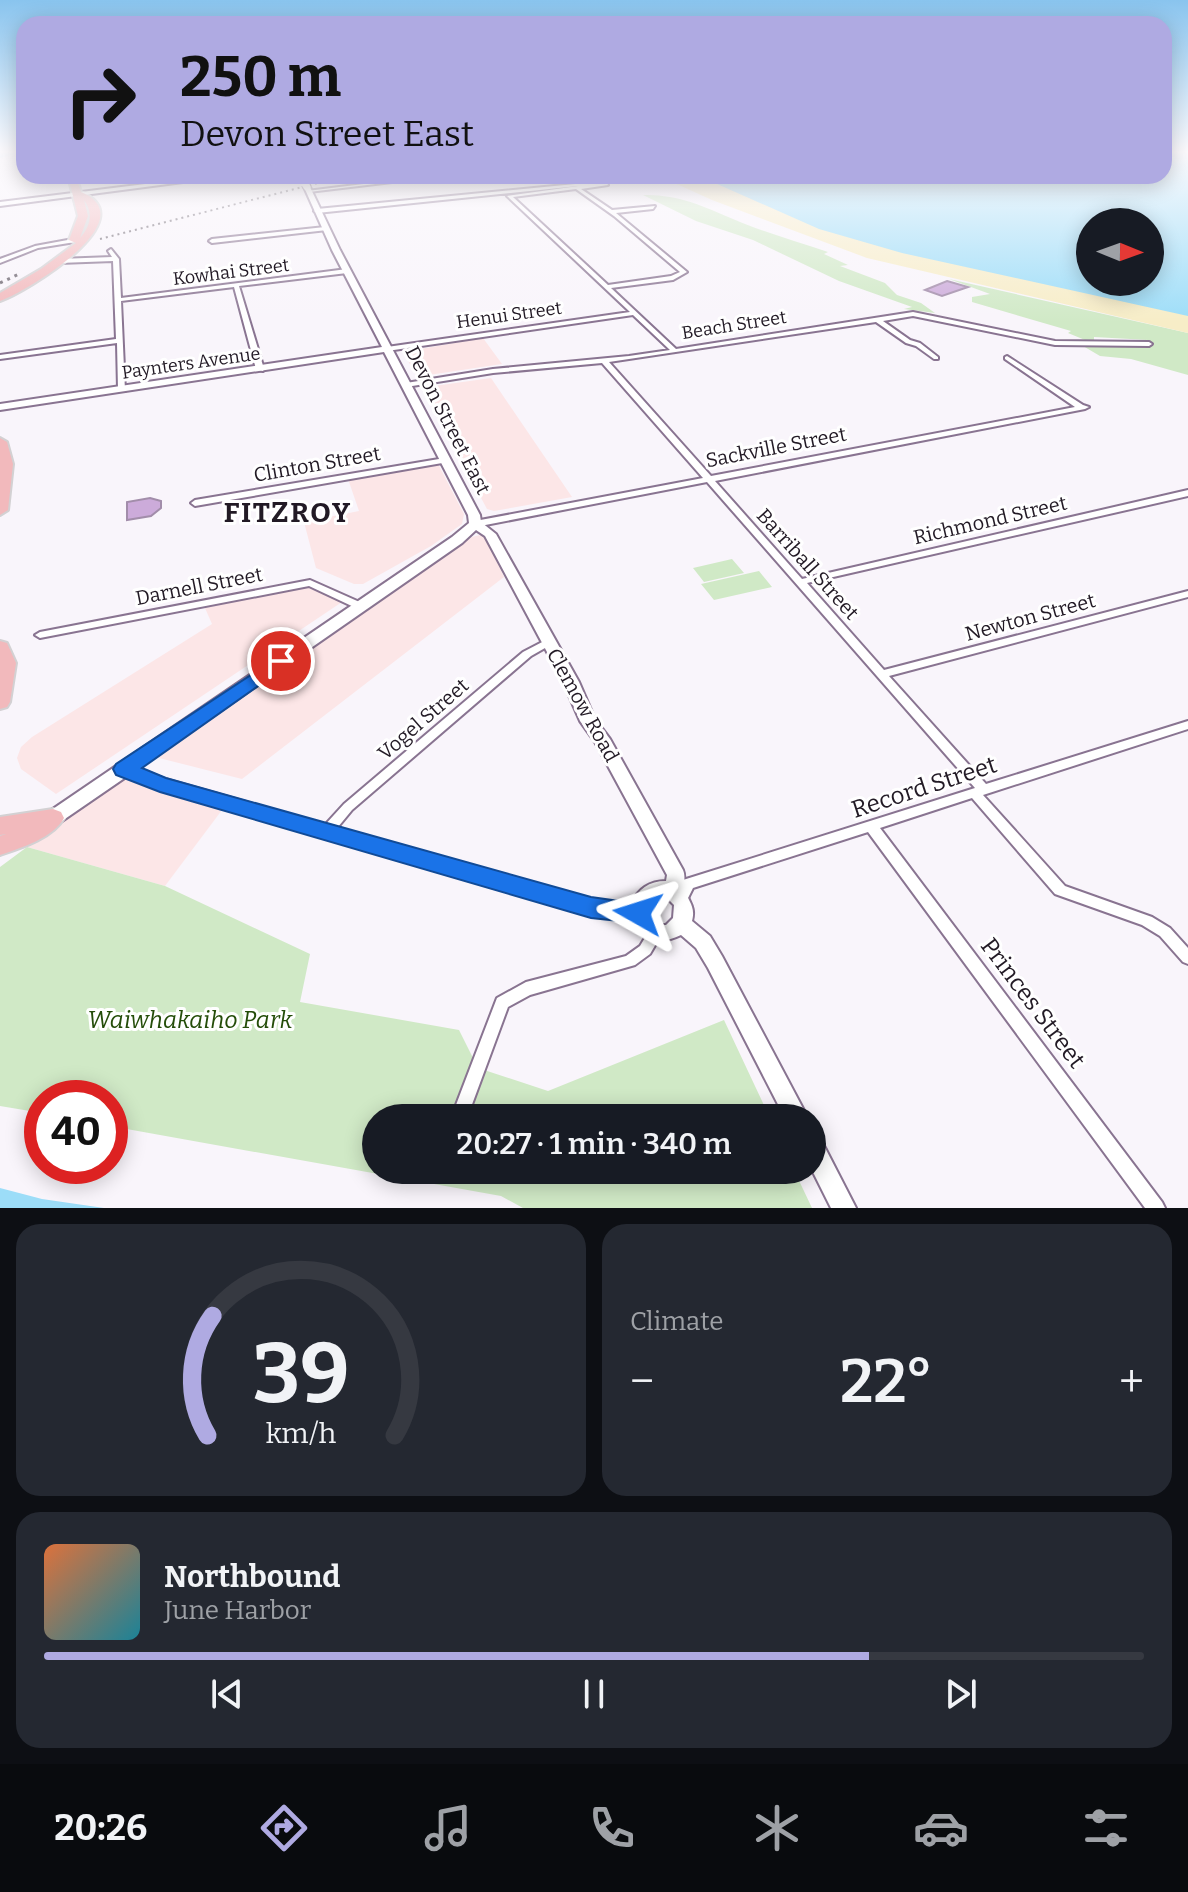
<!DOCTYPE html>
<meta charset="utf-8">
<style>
body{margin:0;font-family:Bitter,serif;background:#242831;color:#f1f3f6;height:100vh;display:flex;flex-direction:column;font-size:30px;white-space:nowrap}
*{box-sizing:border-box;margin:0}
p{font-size:26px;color:#9ea1a6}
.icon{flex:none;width:44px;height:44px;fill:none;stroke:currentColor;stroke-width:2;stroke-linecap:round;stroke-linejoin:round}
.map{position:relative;height:1208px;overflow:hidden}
.side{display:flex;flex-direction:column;gap:16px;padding:16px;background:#0d0f14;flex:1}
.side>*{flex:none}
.top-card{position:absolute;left:16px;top:16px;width:1156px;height:168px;border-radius:24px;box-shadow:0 4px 20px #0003;background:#afaae2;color:#111;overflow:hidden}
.needle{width:52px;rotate:91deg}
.controls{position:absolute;left:1076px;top:208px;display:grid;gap:16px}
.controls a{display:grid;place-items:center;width:88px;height:88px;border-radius:50%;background:#171b24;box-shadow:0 4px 20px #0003;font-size:40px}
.speed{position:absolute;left:24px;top:1080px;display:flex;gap:16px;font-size:40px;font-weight:700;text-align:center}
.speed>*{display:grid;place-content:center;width:104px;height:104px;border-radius:50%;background:#171b24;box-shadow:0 4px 20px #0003;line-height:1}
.speed .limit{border:12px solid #d22;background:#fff;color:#111}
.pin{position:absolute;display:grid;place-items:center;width:68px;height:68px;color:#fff;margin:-34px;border:4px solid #fff;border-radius:50%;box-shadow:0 2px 8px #0007}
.me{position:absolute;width:88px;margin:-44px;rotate:276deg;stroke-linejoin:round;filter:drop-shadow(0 0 6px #0008)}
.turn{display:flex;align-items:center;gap:28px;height:168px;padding:0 32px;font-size:36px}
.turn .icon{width:104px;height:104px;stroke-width:2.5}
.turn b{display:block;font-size:56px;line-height:68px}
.big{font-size:60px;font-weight:600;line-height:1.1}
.side .card{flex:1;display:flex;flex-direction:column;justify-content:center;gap:12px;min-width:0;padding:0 28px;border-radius:24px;background:#242831}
.side .dial{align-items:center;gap:0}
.dial svg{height:208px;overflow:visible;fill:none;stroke:#363941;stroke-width:7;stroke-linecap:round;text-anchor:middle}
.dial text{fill:#f1f3f6;stroke:none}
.song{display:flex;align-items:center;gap:24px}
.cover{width:96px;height:96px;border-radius:12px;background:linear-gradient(135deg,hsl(20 70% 55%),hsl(190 70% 35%))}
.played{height:8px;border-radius:4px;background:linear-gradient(90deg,#afaae2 75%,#363941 75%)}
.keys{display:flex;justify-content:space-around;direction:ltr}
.heat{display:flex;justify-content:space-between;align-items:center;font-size:44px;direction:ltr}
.side .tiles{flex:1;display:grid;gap:16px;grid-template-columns:1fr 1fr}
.card:last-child{grid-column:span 2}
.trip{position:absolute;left:362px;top:1104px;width:464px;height:80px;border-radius:40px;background:#171b24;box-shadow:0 4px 20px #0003;font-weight:600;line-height:80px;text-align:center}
.menu{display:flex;height:128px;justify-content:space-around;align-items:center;background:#090b0e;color:#9ea1a6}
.menu .icon{width:56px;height:56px}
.menu .active{color:#afaae2}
.menu b{font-size:36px;color:#f1f3f6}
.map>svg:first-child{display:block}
.commercial{fill:#fce6e7}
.green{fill:#d0e9c6}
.sand{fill:#f7edc7}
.water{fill:#9cddf8;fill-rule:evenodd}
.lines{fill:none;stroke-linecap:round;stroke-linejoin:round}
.river{fill:#9cddf8;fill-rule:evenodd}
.building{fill:#ccabda;stroke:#a28daa;stroke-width:2}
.street-casing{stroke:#897491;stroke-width:4}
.secondary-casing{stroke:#897491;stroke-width:4}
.highway-casing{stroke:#d3d1d3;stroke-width:4}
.street{fill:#fff;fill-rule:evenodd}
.secondary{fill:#fff;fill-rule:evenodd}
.highway{fill:#f2b9bc;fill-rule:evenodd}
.rail-far1{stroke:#6d6670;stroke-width:2;stroke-dasharray:2 4;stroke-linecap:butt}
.rail{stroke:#6d6670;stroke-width:3;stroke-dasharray:3 5;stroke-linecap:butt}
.secondary-bridge-casing{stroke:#897491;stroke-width:9;stroke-linecap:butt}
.secondary-bridge{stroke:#fff;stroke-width:7}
.route{fill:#1a73e8;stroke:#114b97;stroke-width:2}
.labels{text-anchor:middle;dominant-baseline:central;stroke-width:6;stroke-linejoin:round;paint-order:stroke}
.far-street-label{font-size:18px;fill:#221a25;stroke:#fff}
.street-label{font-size:20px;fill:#221a25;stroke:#fff}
.near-street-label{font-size:24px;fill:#221a25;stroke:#fff}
.near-park-label{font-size:24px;font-style:italic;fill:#244d09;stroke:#fff}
.district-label{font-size:28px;font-weight:bold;letter-spacing:2px;fill:#221a25;stroke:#fff}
</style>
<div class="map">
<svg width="1188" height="1208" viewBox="0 0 1188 1208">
<rect width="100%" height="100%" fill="#f9f5fb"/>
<path class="commercial" d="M483 338 502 364 422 376 416 375 403 352Z
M491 378 572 497 494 511 487 509 423 390 427 387Z
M436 460 464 514 462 524 431 546 363 584H354L316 568 304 522 359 511 347 476Z
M484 534 504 577 242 779 159 758 157 750 472 537Z
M313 585 345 600 56 794 21 769 17 758 21 747 32 737 212 624 205 608Z
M132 774 225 806 165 886 27 847 122 776Z"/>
<path class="green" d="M643 195C677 194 703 206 733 219 763 232 796 241 828 252L824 254 848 265 840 266 885 283 897 295 921 303 935 313 904 309 912 307 839 281 753 240 696 221Z
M949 279 1188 333V375L1131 359 1100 356 1083 346 1149 345 1148 340 1094 337V340H1085L1068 333 1071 331 972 302V297L990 294Z
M732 559 744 573 704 582 693 568Z
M759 571 772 587 714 600 701 584Z
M27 847 165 886 310 954 300 1002 459 1030 478 1068 548 1091 724 1020 770 1118H376V1170H794L812 1208H523L501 1196 110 1126V1098H42V1113L0 1106V867Z"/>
<path class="sand" d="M659 176H779L1090 282 1188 281V333L867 258 712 200Z"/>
<path class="water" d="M1164 153H1188V316L902 253 819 229 699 176H1164ZM1150 222V282H1090V222Z
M0 1188 42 1199 104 1208H0Z"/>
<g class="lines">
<path class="river" d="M0 153H17L0 158Z"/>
</g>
<path class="building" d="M947 281 968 287 942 296 925 290Z
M150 498 161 501V508L151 516 127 520V502Z"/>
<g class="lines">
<g class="street-casing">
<path id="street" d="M428 176H442L309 192 307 191Z
M606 181 608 185 581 189 612 210 655 206 653 209 616 213 687 272 673 280 611 288 676 349 913 312 1055 341 1149 342 1152 344 1149 346 1055 345 913 316 883 321 910 340 920 343 938 357V359H934L916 346 906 343 876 322 609 362 711 476 1075 407 1005 359V357L1007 356 1083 405 1089 407 1085 409 715 481 802 579 1188 490V496L807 583 884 670 1188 591V597L889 676 986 784 1188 721V729L983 795 1065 886 1152 917 1170 928 1188 948V964L1183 962 1160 936 1142 925 1055 894 972 798 880 828 1162 1202 1165 1208H1145L868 832 693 888 686 902 681 904 676 902 674 898 683 880 975 788 707 482 475 527 470 524 475 521 703 478 602 363 493 373 406 387 402 385 406 383 493 369 629 356 670 350 633 315 387 351 384 349 387 347 630 312 507 196 578 186 317 213 314 211 317 209ZM576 189 614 216 680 272 671 276 608 285 513 197Z
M325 227 327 228V230L212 243 209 241 212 239Z
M73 239 76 241 75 242 38 248 0 263V259L35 246Z
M111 249 119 259 121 298 347 269 350 271 347 273 239 286 264 369 263 371 256 369 234 287 121 301 125 391H122L118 389 117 343 0 359V355L116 339 113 261 59 263 56 261 59 259 112 257 108 251Z
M445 458H448V462L195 506 191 503 195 500Z
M310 580 364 604 365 606 364 608H356L309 586 40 638 35 635 40 632Z
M548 639 552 640 553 642 552 644 531 656 352 810 333 833 328 835 323 833 322 830 323 827 344 804 523 652Z
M657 924 662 926 664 930 650 954 635 965 530 995 508 1007 467 1118H451L497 998 526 982 626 956 640 946 652 926Z"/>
</g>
<g class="secondary-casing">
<path id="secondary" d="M210 176H229L0 206V202Z
M307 185 310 187 340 250 480 515 481 522 496 534 579 682 595 719 610 739 683 870C686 877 683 882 685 889 688 902 696 906 692 921L710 936 722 956 808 1118H785L708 968 696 948 681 935C661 945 643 942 632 920L591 916 160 790 126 777 59 823 53 825 47 823 44 818 47 813 452 537 469 523 468 515 384 352 0 410V404L382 347 332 250 304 187ZM476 530 485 536 563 682 580 721 595 742 667 875 666 881C649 881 638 889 631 904L591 900 165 779 138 768 462 543ZM658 897H666L674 905 673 918 666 925H658L650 917 651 904Z
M812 1134 820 1138 856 1208H831L812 1170Z"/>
</g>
<g class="highway-casing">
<path id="highway" d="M68 176H76L81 192C147 219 26 292 0 301V293L41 269 76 243 69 240 78 216ZM84 200C94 213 90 227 80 238L88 216Z
M0 438 7 442 13 464 8 510 0 515Z
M0 641 7 643 16 663 10 702 7 707 0 709Z
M53 809 61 812 64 818C53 838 21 848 0 855V836L6 834 0 835V817Z"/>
</g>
<use href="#street" class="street"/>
<use href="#secondary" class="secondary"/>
<use href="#highway" class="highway"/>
<path class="rail-far1" d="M100 239 345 176"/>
<path class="rail" d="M0 283 21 273"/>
<g class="secondary-bridge-casing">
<path id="secondary-bridge" d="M305 184 307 187"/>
</g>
<use href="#secondary-bridge" class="secondary-bridge"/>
</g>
<linearGradient id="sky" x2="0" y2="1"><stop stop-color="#89c4ee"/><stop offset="0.47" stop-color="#fcfafd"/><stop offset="1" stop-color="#fcfafd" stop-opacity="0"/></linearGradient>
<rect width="1188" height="323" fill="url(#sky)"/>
<path class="route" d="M281 655 288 656 291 661 288 665 142 768 166 778 591 897 647 905 651 913 647 920 638 923 591 918 160 792 116 775 113 769 116 764Z"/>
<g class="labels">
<g class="far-street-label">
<text transform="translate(231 272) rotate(-7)">Kowhai Street</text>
<text transform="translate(509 315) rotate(-8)">Henui Street</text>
<text transform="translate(734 325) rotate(-9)">Beach Street</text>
<text transform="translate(191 363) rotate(-8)">Paynters Avenue</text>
</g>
<g class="street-label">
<text transform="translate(448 420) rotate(63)">Devon Street East</text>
<text transform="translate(776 447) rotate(-11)">Sackville Street</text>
<text transform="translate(317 464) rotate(-10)">Clinton Street</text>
<text transform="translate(990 520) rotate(-13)">Richmond Street</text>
<text transform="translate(808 564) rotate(48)">Barriball Street</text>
<text transform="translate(199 586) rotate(-11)">Darnell Street</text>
<text transform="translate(1030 617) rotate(-15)">Newton Street</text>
<text transform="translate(583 705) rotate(61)">Clemow Road</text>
<text transform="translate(423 719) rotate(-41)">Vogel Street</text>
</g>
<g class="near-street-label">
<text transform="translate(924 787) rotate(-18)">Record Street</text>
<text transform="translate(1033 1003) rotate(53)">Princes Street</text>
</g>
<g class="near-park-label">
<text x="190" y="1020">Waiwhakaiho Park</text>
</g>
<g class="district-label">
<text x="288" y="512">FITZROY</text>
</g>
</g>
</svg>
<div class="controls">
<a><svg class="needle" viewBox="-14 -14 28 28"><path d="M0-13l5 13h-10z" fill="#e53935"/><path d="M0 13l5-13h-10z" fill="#9ea1a6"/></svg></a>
</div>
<div class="speed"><div class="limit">40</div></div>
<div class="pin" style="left:281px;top:661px;background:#d93025"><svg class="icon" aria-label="arrive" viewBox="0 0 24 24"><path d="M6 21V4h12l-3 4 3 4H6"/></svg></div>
<svg class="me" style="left:638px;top:913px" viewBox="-20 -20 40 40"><path d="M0-17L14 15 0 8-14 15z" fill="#1a73e8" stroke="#fff" stroke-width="4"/></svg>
<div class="trip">20:27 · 1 min · 340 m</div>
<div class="top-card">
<div class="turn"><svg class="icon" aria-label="right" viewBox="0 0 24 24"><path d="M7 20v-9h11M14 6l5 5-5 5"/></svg><div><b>250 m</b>Devon Street East</div></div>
</div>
</div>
<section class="side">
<div class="tiles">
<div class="card dial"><svg viewBox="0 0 100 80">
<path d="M14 69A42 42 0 1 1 86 69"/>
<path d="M14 69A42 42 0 0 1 16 23" stroke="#afaae2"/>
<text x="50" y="56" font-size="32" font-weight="700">39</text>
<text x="50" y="72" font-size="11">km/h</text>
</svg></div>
<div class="card"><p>Climate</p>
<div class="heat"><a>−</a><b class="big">22°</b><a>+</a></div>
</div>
<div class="card">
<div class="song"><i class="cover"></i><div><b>Northbound</b><p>June Harbor</p></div></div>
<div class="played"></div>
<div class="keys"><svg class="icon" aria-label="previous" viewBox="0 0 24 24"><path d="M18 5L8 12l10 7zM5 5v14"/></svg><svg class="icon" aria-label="pause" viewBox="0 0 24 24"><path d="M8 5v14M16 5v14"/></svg><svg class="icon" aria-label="next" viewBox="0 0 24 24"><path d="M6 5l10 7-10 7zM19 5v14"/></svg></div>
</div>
</div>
</section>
<nav class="menu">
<b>20:26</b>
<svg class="icon active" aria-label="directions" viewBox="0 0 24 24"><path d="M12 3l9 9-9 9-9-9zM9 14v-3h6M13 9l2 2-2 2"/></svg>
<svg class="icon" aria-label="music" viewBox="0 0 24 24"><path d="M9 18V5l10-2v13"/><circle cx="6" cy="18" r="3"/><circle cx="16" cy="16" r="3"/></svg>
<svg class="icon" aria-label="phone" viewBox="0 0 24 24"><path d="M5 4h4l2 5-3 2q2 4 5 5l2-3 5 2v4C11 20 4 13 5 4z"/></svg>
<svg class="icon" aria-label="climate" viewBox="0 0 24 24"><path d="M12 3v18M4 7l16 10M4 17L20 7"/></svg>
<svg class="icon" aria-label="car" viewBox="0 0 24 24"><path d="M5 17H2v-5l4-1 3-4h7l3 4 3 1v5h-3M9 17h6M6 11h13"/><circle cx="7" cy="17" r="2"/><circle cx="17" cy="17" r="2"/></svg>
<svg class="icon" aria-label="filters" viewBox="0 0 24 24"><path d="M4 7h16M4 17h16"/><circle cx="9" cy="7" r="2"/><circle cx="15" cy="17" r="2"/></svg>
</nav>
